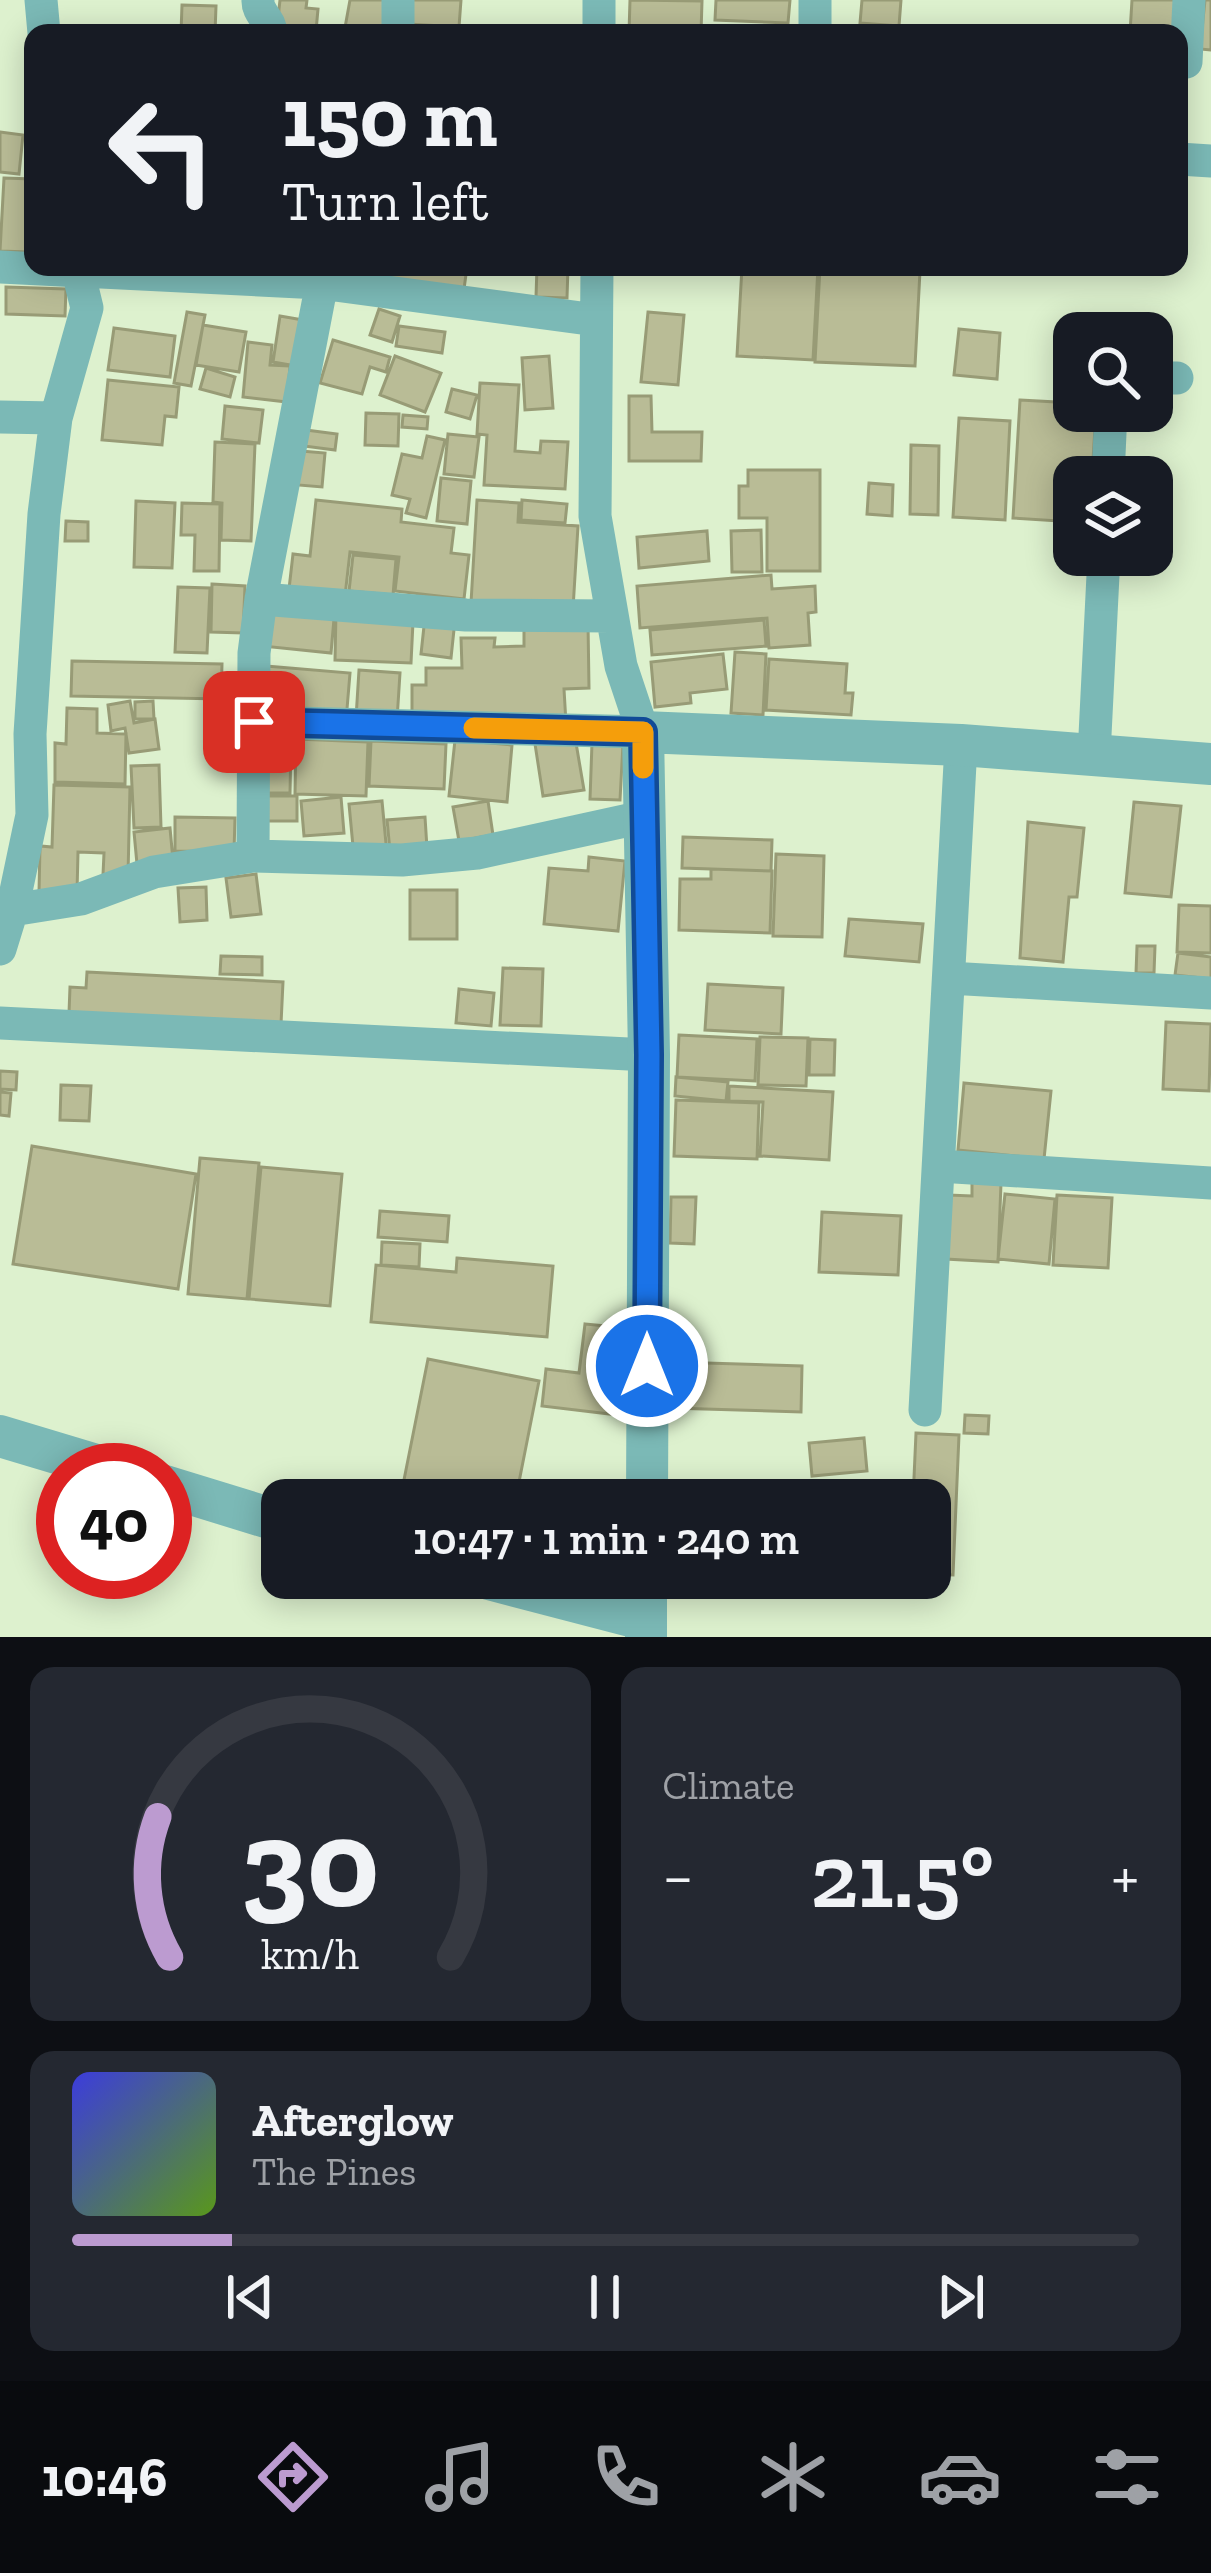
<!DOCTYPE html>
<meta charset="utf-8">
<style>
body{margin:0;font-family:"Zilla Slab",serif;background:#242831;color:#f1f3f6;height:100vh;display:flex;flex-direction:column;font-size:45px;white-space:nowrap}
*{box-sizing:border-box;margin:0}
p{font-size:39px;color:#9ea1a6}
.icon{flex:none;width:66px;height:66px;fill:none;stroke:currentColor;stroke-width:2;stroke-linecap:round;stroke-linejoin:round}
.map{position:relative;height:1637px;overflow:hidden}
.sheet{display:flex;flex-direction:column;gap:30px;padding:30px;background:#0d0f14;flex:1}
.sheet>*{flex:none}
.hud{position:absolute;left:24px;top:24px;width:1164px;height:252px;border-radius:24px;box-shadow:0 6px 30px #0003;background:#171b24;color:#f1f3f6;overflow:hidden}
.tools{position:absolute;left:1053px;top:312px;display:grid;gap:24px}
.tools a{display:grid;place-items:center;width:120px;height:120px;border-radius:24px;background:#171b24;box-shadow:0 6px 30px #0003;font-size:60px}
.speed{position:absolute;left:36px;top:1443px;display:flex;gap:24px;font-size:60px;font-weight:700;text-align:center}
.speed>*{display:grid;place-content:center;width:156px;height:156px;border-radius:50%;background:#171b24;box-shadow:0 6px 30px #0003;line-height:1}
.speed .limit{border:18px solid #d22;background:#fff;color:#111}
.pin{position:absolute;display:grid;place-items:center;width:102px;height:102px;color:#fff;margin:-51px;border-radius:24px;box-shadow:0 6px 18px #0006}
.me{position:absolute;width:132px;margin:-66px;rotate:0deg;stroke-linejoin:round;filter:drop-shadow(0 0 9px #0008)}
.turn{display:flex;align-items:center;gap:42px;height:252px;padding:0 60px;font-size:54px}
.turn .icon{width:156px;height:156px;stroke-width:2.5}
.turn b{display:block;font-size:84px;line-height:102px}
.big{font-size:90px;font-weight:600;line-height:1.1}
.sheet .widget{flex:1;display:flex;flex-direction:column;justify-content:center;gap:18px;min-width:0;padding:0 42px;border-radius:24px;background:#242831}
.sheet .dial{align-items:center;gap:0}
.dial svg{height:312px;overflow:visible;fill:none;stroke:#363941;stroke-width:7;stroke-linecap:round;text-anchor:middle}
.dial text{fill:#f1f3f6;stroke:none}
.song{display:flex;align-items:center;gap:36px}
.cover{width:144px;height:144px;border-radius:18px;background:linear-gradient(135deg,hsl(240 70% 55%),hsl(90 70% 35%))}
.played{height:12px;border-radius:6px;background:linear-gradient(90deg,#bc9bd0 15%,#363941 15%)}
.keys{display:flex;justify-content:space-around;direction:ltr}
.heat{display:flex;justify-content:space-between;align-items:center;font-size:66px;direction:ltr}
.sheet .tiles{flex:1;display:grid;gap:30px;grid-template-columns:1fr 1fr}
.widget:last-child{grid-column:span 2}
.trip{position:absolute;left:261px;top:1479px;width:690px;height:120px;border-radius:24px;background:#171b24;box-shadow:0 6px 30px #0003;font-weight:600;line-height:120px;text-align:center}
.tab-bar{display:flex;height:192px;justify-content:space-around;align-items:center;background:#090b0e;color:#9ea1a6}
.tab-bar .icon{width:84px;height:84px}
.tab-bar .current{color:#bc9bd0}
.tab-bar b{font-size:54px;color:#f1f3f6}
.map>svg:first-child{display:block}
.building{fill:#b9bc96;stroke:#989b76;stroke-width:3}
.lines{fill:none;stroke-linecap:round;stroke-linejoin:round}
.minor{stroke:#7bb9b6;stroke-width:33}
.tertiary{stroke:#7bb9b6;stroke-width:42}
.route-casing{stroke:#114b97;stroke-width:30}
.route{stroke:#1a73e8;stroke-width:21}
.slow{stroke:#f59e0b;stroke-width:21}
</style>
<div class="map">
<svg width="1211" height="1637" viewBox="0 0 1211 1637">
<rect width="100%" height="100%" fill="#ddf1ce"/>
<path class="building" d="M280 0H307L306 8 318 9 316 31 277 27Z
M350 0H391L386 33H344Z
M410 0H461L459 27 408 24Z
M630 0 702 1 701 33H629Z
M716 0H790L788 23 715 20Z
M862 0H901L899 26 860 23Z
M1132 0H1178L1177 33H1130Z
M1205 0H1211V50L1200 49Z
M182 5 216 6 215 33H181Z
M0 132 23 135 19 174 0 172Z
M4 178 32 179 29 252 0 251Z
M381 267H467L464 289 379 278Z
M537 267H568L567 298 536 297Z
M742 267H818L813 360 737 356Z
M820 267 920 271 915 366 815 362Z
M6 287 66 289 65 316 6 314Z
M379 309 400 316 392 342 370 335Z
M187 312 205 315 191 386 174 383Z
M648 312 684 315 678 385 641 382Z
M280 316 303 320 296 366 273 362Z
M203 325 246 332 239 372 196 365Z
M399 326 445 332 442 353 396 346Z
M114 328 175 336 170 377 108 370Z
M959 329 1000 333 997 379 954 375Z
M333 340 390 357 386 372 370 367 362 394 320 383Z
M248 342 272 345 270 365 290 366 287 402 243 397Z
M395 356 441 373 425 412 380 395Z
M549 356 553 408 525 410 522 358Z
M206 368 235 377 230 397 200 389Z
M108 380 179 387 176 417 165 416 162 445 102 440Z
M480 383 519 385 515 451 540 453 541 441 568 442 565 489 484 485 487 435 477 434Z
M452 389 477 395 470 419 446 412Z
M629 396H651L652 432H702L701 461H629Z
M1020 400 1074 403V411H1096L1092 477H1074V522L1013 518Z
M225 406 263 410 259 443 222 439Z
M366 413 399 414 398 446 365 445Z
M403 415 428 417 427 429 402 427Z
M959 418 1010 421 1005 520 953 517Z
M306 430 337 434 335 450 304 446Z
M448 434 479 437 474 477 444 474Z
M427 436 445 440 426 518 406 513 410 499 392 495 402 454 422 458Z
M215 442 255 444 251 541 221 540 222 503 213 502Z
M911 445 939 446 938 515 910 514Z
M301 451 325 453 322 487 298 485Z
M748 470H820V571H767V518H739V486H748Z
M441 478 471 481 467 524 437 521Z
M869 483 893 485 892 516 867 514Z
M316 500 402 509 401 522 454 528 451 553 469 555 464 599 395 591 399 557 350 552 345 596 289 589 293 554 310 556Z
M477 500 519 503 518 522 578 526 573 609 471 603Z
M522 500 567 504 565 523 521 520Z
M136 501 175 503 172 568 134 567Z
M182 503 220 504 219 571H194L195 535H181Z
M66 521 88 522V541H65Z
M761 530 762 572H732L731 531Z
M707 531 709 561 639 568 637 537Z
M353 555 396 559 393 595 349 591Z
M771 575 772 589 815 586 816 612 808 613 810 645 769 648 767 618 640 628 637 586Z
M212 584 245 586 243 633 211 632Z
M178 587 210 588 207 653 175 652Z
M336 611 413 622 411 663 335 660Z
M265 612 334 619 331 653 262 646Z
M425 617 455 620 451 658 421 654Z
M764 620 766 646 652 655 650 630Z
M588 622 589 688 564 689 566 723 412 725V685H426V668H462L461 638H495L494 647 524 646V623Z
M735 652 766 654 763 715 731 713Z
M723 654 727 689 690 693 691 703 655 707 651 662Z
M769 659 847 664 845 693H853L851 715 766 710Z
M72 661 222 664 221 699 71 696Z
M266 666 350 673 346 721 263 714Z
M359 670 400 673 397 720 356 718Z
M130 701 134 723 155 719 159 749 129 753 125 728 111 731 108 705Z
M153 701 154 719H135V702Z
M67 708 97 709V733L126 734 125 784 55 782V743L66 744Z
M575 737 584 790 543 796 535 744Z
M296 739 368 742 366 796 295 794Z
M455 740 512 745 507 802 449 796Z
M371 741 446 744 444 789 369 786Z
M262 743H291L290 793H261Z
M592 743 623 744 620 800 590 799Z
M159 765 161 827 134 828 131 766Z
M54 785 130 787 128 876 103 875 104 853 78 852 77 893H39L40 846 52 847Z
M266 796H297V821H265Z
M341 797 344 833 304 836 301 801Z
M382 801 387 854 354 857 349 804Z
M488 801 493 835 459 841 453 807Z
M1134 802 1181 806 1171 897 1125 893Z
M175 817 235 818 234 852 175 851Z
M425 817 427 848 390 851 387 820Z
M1028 822 1084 828 1077 897H1069L1063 962 1020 958Z
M170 828 173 860 137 864 134 832Z
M683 837 772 840 771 871 682 868Z
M776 854 824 856 822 937 773 936Z
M589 857 625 861 618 931 544 924 549 868 588 871Z
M711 869 772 871 770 933 679 930 680 879H711Z
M256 874 261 914 231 917 226 878Z
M206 887 207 920 180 922 178 888Z
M410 890H457V939H410Z
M1179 905 1211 906V953L1177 952Z
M849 919 923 924 919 962 845 956Z
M1137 946H1155L1154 973H1136Z
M1178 953 1211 957V979L1175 975Z
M221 956 262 957V975L220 974Z
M503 968 543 969 541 1026 500 1025Z
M87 972 283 982 281 1024 69 1013 70 987 86 988Z
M708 984 783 988 781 1034 705 1030Z
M459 989 494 993 491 1026 456 1023Z
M1166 1022 1211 1024 1209 1091 1163 1089Z
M679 1035 757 1039 755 1081 677 1077Z
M760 1037 808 1038 806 1086 758 1085Z
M810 1039 835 1040 834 1075H809Z
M0 1071 17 1072 16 1090 0 1089Z
M676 1077 728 1082 726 1101 675 1096Z
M964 1083 1051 1091 1044 1159 958 1150Z
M61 1085 91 1086 89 1121 60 1120Z
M729 1086 833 1092 829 1160 760 1156 763 1102 729 1101Z
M0 1092 11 1093 9 1116 0 1115Z
M676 1100 759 1103 757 1159 674 1156Z
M32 1146 196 1174 178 1289 13 1264Z
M200 1158 259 1163 247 1299 188 1294Z
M261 1167 342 1174 330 1306 249 1299Z
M972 1182 1001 1183 998 1262 946 1259 949 1195 972 1196Z
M1005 1194 1055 1199 1049 1264 998 1259Z
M1057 1195 1112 1198 1108 1268 1053 1265Z
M671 1197H696L694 1244 670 1243Z
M380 1211 449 1216 447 1242 378 1237Z
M822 1212 901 1216 898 1275 819 1272Z
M382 1242 420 1244 419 1267 381 1265Z
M457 1258 553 1266 547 1337 371 1322 376 1265 456 1272Z
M585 1324 628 1328 618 1415 542 1406 546 1369 579 1373Z
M428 1359 539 1381 517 1492 558 1500H400Z
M673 1362 802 1366 801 1412 671 1408Z
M965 1415 989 1416 988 1434 964 1433Z
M916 1433 959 1435 953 1575 930 1574V1500H913Z
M864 1438 867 1471 812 1476 809 1443Z"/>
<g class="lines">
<path class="minor" d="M41 0 44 33
M258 0C257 13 271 20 271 33
M815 0V33
M398 33V0
M599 33V0
M1179 61 1186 62 1189 0
M1179 159 1211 161
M0 267 320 283 596 320
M1152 378H1177
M0 417 56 418
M1108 477 1111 411
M261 599 466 615 611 616
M254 722 643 732 621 666 595 516 597 267
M1094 755 1104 555
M253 856 402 860 477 853 643 817
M12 910 81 899 154 872 253 856 254 653 261 599 325 267
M0 949 12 910 32 815 30 734 44 514 56 418 87 308 77 267
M949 978 1211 993
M0 1023 649 1055
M939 1166 1211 1183
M925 1410 961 745"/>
<path class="tertiary" d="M0 1436 113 1470
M165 1486 282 1522
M647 1500 649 1055 643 732 961 745 1211 764
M485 1578 646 1620
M646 1637V1578"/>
</g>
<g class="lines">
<g class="route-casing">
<path id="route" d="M254 722 643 732 649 1055 647 1366"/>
</g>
<use href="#route" class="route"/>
<path class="slow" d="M474 728 643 732V768"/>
</g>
</svg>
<div class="tools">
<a><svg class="icon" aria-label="search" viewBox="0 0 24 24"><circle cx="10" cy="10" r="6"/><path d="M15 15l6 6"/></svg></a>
<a><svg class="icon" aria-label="layers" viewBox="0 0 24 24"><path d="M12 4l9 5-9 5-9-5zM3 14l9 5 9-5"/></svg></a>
</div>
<div class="speed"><div class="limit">40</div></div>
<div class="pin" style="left:254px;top:722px;background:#d93025"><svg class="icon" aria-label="arrive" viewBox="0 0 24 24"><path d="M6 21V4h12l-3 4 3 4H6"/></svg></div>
<svg class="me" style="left:647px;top:1366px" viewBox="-20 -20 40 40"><circle r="17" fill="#1a73e8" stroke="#fff" stroke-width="3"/><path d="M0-11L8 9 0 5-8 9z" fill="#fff"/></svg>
<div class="trip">10:47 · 1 min · 240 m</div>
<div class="hud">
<div class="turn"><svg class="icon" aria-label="left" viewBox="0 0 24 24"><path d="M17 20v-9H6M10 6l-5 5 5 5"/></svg><div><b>150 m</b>Turn left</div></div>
</div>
</div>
<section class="sheet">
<div class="tiles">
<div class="widget dial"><svg viewBox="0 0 100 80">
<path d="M14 69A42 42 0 1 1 86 69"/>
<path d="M14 69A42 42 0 0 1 11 33" stroke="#bc9bd0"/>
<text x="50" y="56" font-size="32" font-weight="700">30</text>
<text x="50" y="72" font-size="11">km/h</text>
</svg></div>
<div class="widget"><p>Climate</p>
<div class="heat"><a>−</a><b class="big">21.5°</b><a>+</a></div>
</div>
<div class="widget">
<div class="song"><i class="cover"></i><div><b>Afterglow</b><p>The Pines</p></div></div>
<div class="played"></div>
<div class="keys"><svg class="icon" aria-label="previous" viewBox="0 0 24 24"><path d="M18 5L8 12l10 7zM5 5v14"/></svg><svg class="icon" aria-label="pause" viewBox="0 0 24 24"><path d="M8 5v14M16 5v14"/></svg><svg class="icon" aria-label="next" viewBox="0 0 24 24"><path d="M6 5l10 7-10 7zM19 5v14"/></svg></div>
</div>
</div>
</section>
<nav class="tab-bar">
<b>10:46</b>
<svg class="icon current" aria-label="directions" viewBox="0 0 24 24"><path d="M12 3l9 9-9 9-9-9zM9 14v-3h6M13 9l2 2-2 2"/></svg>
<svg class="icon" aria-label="music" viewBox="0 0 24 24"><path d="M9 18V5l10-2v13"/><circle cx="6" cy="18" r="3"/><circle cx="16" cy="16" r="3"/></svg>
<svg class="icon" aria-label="phone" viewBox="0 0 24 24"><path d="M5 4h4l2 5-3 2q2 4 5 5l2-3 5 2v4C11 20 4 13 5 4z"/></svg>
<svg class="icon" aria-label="climate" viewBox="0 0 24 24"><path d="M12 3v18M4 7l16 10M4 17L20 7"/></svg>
<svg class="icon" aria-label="car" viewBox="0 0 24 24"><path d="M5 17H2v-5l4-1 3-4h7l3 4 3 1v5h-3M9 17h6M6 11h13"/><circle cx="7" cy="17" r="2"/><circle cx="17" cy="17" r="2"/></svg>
<svg class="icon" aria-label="filters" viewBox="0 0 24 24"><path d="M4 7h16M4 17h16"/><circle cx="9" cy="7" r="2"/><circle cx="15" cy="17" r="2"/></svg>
</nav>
